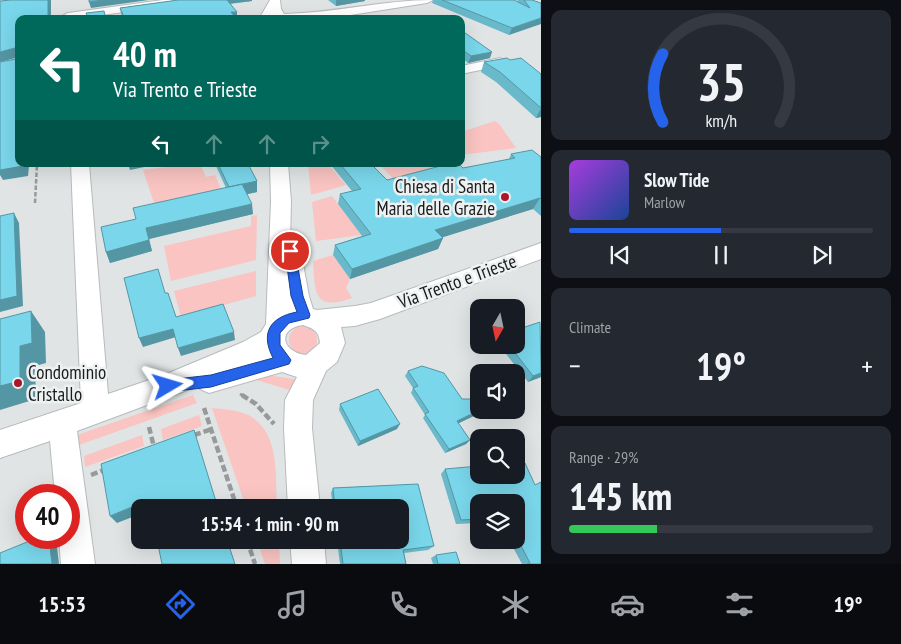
<!DOCTYPE html>
<meta charset="utf-8">
<style>
body{margin:0;font-family:"PT Sans Narrow",sans-serif;background:#242831;color:#f1f3f6;height:100vh;display:flex;flex-direction:column;font-size:19px;white-space:nowrap}
*{box-sizing:border-box;margin:0}
p{font-size:16px;color:#9ea1a6}
.icon{flex:none;width:28px;height:28px;fill:none;stroke:currentColor;stroke-width:2;stroke-linecap:round;stroke-linejoin:round}
.map{position:relative;flex:1;overflow:hidden}
.panel{display:flex;flex-direction:column;gap:10px;padding:10px;background:#0d0f14;width:360px}
.panel>*{flex:none}
.top-card{position:absolute;left:15px;top:15px;width:450px;height:152px;border-radius:10px;box-shadow:0 5px 20px #0002;background:#00695c;color:#fff;overflow:hidden}
.needle{width:32px;rotate:189deg}
.fabs{position:absolute;left:470px;top:299px;display:grid;gap:10px}
.fabs a{display:grid;place-items:center;width:55px;height:55px;border-radius:10px;background:#171b24;box-shadow:0 5px 20px #0002;font-size:25px}
.speed{position:absolute;left:15px;top:484px;display:flex;gap:10px;font-size:25px;font-weight:700;text-align:center}
.speed>*{display:grid;place-content:center;width:65px;height:65px;border-radius:50%;background:#171b24;box-shadow:0 5px 20px #0002;line-height:1}
.speed .limit{border:8px solid #d22;background:#fff;color:#111}
.pin{position:absolute;display:grid;place-items:center;width:42px;height:42px;color:#fff;margin:-21px;border:2px solid #fff;border-radius:50%;box-shadow:0 1px 5px #0007}
.me{position:absolute;width:55px;margin:-28px;rotate:83deg;stroke-linejoin:round;filter:drop-shadow(0 0 4px #0008)}
.turn{display:flex;align-items:center;gap:18px;height:105px;padding:0 15px;font-size:22px}
.turn .icon{width:65px;height:65px;stroke-width:2.5}
.turn b{display:block;font-size:35px;line-height:42px}
.lanes{display:flex;align-items:center;height:48px;padding:0 15px;background:#0003;justify-content:center;gap:25px;direction:ltr}
.lanes .off{opacity:.35}
.big{font-size:38px;font-weight:700;line-height:1.1}
.panel .widget{flex:1;display:flex;flex-direction:column;justify-content:center;gap:8px;min-width:0;padding:0 18px;border-radius:10px;background:#242831}
.panel .dial{align-items:center;gap:0}
.dial svg{height:130px;overflow:visible;fill:none;stroke:#363941;stroke-width:7;stroke-linecap:round;text-anchor:middle}
.dial text{fill:#f1f3f6;stroke:none}
.song{display:flex;align-items:center;gap:15px}
.cover{width:60px;height:60px;border-radius:8px;background:linear-gradient(135deg,hsl(280 70% 55%),hsl(220 70% 35%))}
.played{height:5px;border-radius:2px;background:linear-gradient(90deg,#2563eb 50%,#363941 50%)}
.keys{display:flex;justify-content:space-around;direction:ltr}
.heat{display:flex;justify-content:space-between;align-items:center;font-size:28px;direction:ltr}
.charge{height:8px;border-radius:4px;background:linear-gradient(90deg,#34c759 29%,#363941 0)}
.trip{position:absolute;left:131px;top:499px;width:278px;height:50px;border-radius:10px;background:#171b24;box-shadow:0 5px 20px #0002;font-weight:700;line-height:50px;text-align:center}
.tabs{display:flex;height:80px;justify-content:space-around;align-items:center;background:#090b0e;color:#9ea1a6}
.tabs .icon{width:35px;height:35px}
.tabs .current{color:#2563eb}
.tabs b{font-size:22px;color:#f1f3f6}
main{display:flex;flex:1;min-height:0}
.map>svg:first-child{display:block}
.green{fill:#f9c4c1}
.lines{fill:none;stroke-linecap:round;stroke-linejoin:round}
.minor-casing{stroke:#b7bbbb;stroke-width:2}
.path-far2{stroke:#979a9a;stroke-width:2.5;stroke-dasharray:4.5 2;stroke-linecap:butt}
.path-far1{stroke:#979a9a;stroke-width:3;stroke-dasharray:5.5 2.5;stroke-linecap:butt}
.path{stroke:#979a9a;stroke-width:4.5;stroke-dasharray:7 3;stroke-linecap:butt}
.minor{fill:#fff;fill-rule:evenodd}
.wall{fill:#69b9ca}
.shaded-wall{fill:#5596a4}
.building{fill:#7ad7eb;stroke:#5596a4}
.route{fill:#2563eb;stroke:#184099}
.poi-dot{fill:#ab162a;stroke:#edf1f2;stroke-width:2}
.labels{text-anchor:middle;dominant-baseline:central;stroke-width:5;stroke-linejoin:round;paint-order:stroke}
.poi-label{font-size:19px;fill:#1a1b1b;stroke:#edf1f2;text-anchor:end}
.street-label{font-size:19px;fill:#1a1b1b;stroke:#edf1f2}
</style>
<main>
<div class="map">
<svg width="541" height="564" viewBox="0 0 541 564">
<rect width="100%" height="100%" fill="#e0e4e5"/>
<path class="green" d="M495 121 500 125 516 148 461 155V132Z
M164 164H200L206 177 215 175 223 194 156 209 143 170 165 167Z
M308 164H328L346 185 311 195Z
M379 164H440L447 169 398 184Z
M332 196 361 235 316 241 312 202Z
M257 215 256 260 171 281 164 246 251 226V216Z
M333 255 350 279 346 288 352 298C313 312 315 292 313 261Z
M256 271V296L181 317 174 291Z
M289 340a14 14 0 1 1 28 0a14 14 0 1 1-28 0Z
M267 375 300 380 293 391 253 379Z
M193 395 197 403 79 445 77 435Z
M212 408C223 409 235 410 246 414 281 430 275 476 277 507H246Z
M199 415 202 426 163 440 161 429Z
M142 435 144 446 85 467 84 456Z
M257 540H279L280 564H265Z"/>
<g class="lines">
<g class="minor-casing">
<path id="minor" d="M163 0H194L188 3 74 19H65L62 16 68 13Z
M270 0H280L281 9 284 14C334 13 383 0 433 0L427 3 325 19H276L273 15 271 19H259Z
M500 58 507 62 505 65 461 74V66Z
M71 164H89L108 394 164 375 243 342 261 332 266 324 271 201 270 164H288L291 201 290 245 298 248 301 253 309 296 313 309 317 310 355 306 371 303 541 243V259L380 319 355 326 341 327 345 343 337 362 326 371 313 400 312 428 320 508H288L284 428 285 400 297 377 282 372 209 393 200 389 198 386 77 431 95 564H61L59 538H69V495H55L50 441 0 458V430L81 403ZM303 325C314 329 319 331 320 343L306 355C282 352 276 329 303 325Z
M290 540H324L326 564H292Z"/>
</g>
<path class="path-far2" d="M35 203 37 164"/>
<path class="path-far1" d="M240 394 244 396"/>
<path class="path" d="M242 395 256 404 274 424
M204 408 237 508
M149 427 154 447
M194 435 212 429
M91 475 106 469
M247 540 255 564"/>
<use href="#minor" class="minor"/>
</g>
<path class="wall" d="M178 0H252V1L230 4 237 18 235 19H123L121 14 120 8Z
M328 0H365V1L336 6Z
M433 0H514L519 3 517 0H532L541 3 509 35 432 3Z
M461 30 490 58 468 63 461 57Z
M510 60 541 74V117L536 118 496 82 481 72 484 62Z
M511 154 541 157V216L533 209 441 237 443 238 438 249 350 279 333 255 335 245 362 236 338 204 340 194 352 191 330 164H371L387 180 463 168 509 159Z
M215 164H248L257 181V192L247 194 253 214 149 239 152 251 110 263 106 252 136 219 226 188Z
M499 345H516L541 377 528 382Z
M408 371 462 399 476 415 458 423 470 440 466 444 445 453 423 418 425 415 411 393 413 388 405 376Z
M340 404 397 429 358 446 339 410Z
M445 469 535 485 541 564H522L509 540 500 542 499 540H516V502H479V523L456 524 441 474Z
M418 484 434 546 428 550 404 553 406 564H340L337 540H400V508H333L331 493 333 488Z
M436 555 460 564H433L431 558Z"/>
<path class="shaded-wall" d="M48 0H51V19H48Z
M103 0H149L91 8 89 2Z
M225 0H252V1L226 4Z
M336 0H365V1L336 6Z
M231 12H237V18L235 19H222Z
M541 18V24L509 35 512 28Z
M15 48 19 57 0 62V52Z
M492 52 490 58 468 63 471 56Z
M541 108V117L536 118Z
M23 164H32V166H29L28 176 3 180 0 175V170Z
M128 164H154V165L130 170Z
M257 181V192L230 198 229 188Z
M540 198 533 209 431 241 435 230Z
M252 204 253 214 149 239 152 251 110 263 106 252 146 228Z
M14 213 19 223 23 306 0 312V300Z
M443 238 438 249 350 279 352 269Z
M31 311 45 332 46 363 35 366 36 399 0 410V386Z
M173 329 176 337 143 347 139 338Z
M234 332 235 340 181 356 178 348Z
M541 373V377L528 382 533 376Z
M480 410 476 415 453 426 457 421Z
M400 424 397 429 358 446 360 441Z
M470 440 466 444 445 453 449 449Z
M149 500 154 508H140V514L117 523 110 516Z
M49 538H56L59 564H52Z"/>
<path class="building" d="M11 0H48V19H19V42L17 53 15 48 0 52V1Z
M89 0H103L89 2Z
M178 0H227L237 12H231L235 17 222 19H125L120 8Z
M442 0H514L530 8 524 0H532L541 3V18L512 28Z
M104 11 106 19H88L86 13Z
M461 30 492 52 471 56 461 49Z
M507 58 510 60 521 58 541 74V108L500 72 484 62Z
M16 59V66L19 65V164H23V166L0 170V62Z
M532 150 541 157V199L540 198 435 230 443 238 352 269 335 245 371 234 340 194 361 189 340 164H371L387 180 448 164H459L463 168 515 158 511 154Z
M218 164H248L257 181 229 187Z
M242 184 252 204 146 228 149 240 106 252 101 227 136 219 133 208Z
M14 213 17 296 0 300V216Z
M158 269 165 293H168L176 317 223 304 234 332 178 348 173 329 139 338 124 278Z
M31 311 32 343 20 346V381L0 386V319Z
M540 322 541 373 533 376 509 345H516V330Z
M422 366 444 373 462 399H471L479 409V410H480L457 421 470 440 449 449 425 414 429 412 413 388 418 386 408 371Z
M378 389 400 424 360 441 340 404Z
M194 430 218 508H150L149 500 110 516 101 464Z
M516 463H525L535 485 541 482V564H527L530 563 516 536V502H479V519L461 520 445 469 479 466V475H516Z
M418 484 434 546 403 550 406 564H343L340 540H400V508H335L333 488Z
M37 538H49L52 564H0V553Z
M157 540H227L235 564H162Z
M456 552 460 564H438L436 555Z"/>
<path class="route" d="M290 247 295 251 303 296 310 315 309 318 289 323 280 333V345L291 360 289 364 211 387 168 392 163 390 161 386 163 382 168 380 211 375 273 358C260 333 270 317 297 312L291 296 285 251Z"/>
<g class="poi-dot">
<circle cx="505" cy="197" r="5"/>
<circle cx="18" cy="383" r="5"/>
</g>
<g class="labels">
<g class="poi-label">
<text x="495" y="186">Chiesa di Santa<tspan x="495" dy="22">Maria delle Grazie</tspan></text>
<text x="28" y="372" text-anchor="start">Condominio<tspan x="28" dy="22">Cristallo</tspan></text>
</g>
<g class="street-label">
<text transform="translate(457 281) rotate(-20)">Via Trento e Trieste</text>
</g>
</g>
</svg>
<div class="fabs">
<a><svg class="needle" viewBox="-14 -14 28 28"><path d="M0-13l5 13h-10z" fill="#e53935"/><path d="M0 13l5-13h-10z" fill="#9ea1a6"/></svg></a>
<a><svg class="icon" aria-label="sound" viewBox="0 0 24 24"><path d="M4 9h4l5-4v14l-5-4H4zM17 9q2 3 0 6"/></svg></a>
<a><svg class="icon" aria-label="search" viewBox="0 0 24 24"><circle cx="10" cy="10" r="6"/><path d="M15 15l6 6"/></svg></a>
<a><svg class="icon" aria-label="layers" viewBox="0 0 24 24"><path d="M12 4l9 5-9 5-9-5zM3 14l9 5 9-5"/></svg></a>
</div>
<div class="speed"><div class="limit">40</div></div>
<div class="pin" style="left:290px;top:251px;background:#d93025"><svg class="icon" aria-label="arrive" viewBox="0 0 24 24"><path d="M6 21V4h12l-3 4 3 4H6"/></svg></div>
<svg class="me" style="left:168px;top:386px" viewBox="-20 -20 40 40"><path d="M0-17L14 15 0 8-14 15z" fill="#2563eb" stroke="#fff" stroke-width="4"/></svg>
<div class="trip">15:54 · 1 min · 90 m</div>
<div class="top-card">
<div class="turn"><svg class="icon" aria-label="left" viewBox="0 0 24 24"><path d="M17 20v-9H6M10 6l-5 5 5 5"/></svg><div><b>40 m</b>Via Trento e Trieste</div></div>
<div class="lanes"><svg class="icon" aria-label="left" viewBox="0 0 24 24"><path d="M17 20v-9H6M10 6l-5 5 5 5"/></svg><svg class="icon off" aria-label="ahead" viewBox="0 0 24 24"><path d="M12 20V5M6 11l6-6 6 6"/></svg><svg class="icon off" aria-label="ahead" viewBox="0 0 24 24"><path d="M12 20V5M6 11l6-6 6 6"/></svg><svg class="icon off" aria-label="right" viewBox="0 0 24 24"><path d="M7 20v-9h11M14 6l5 5-5 5"/></svg></div>
</div>
</div>
<section class="panel">
<div class="widget dial"><svg viewBox="0 0 100 80">
<path d="M14 69A42 42 0 1 1 86 69"/>
<path d="M14 69A42 42 0 0 1 14 27" stroke="#2563eb"/>
<text x="50" y="56" font-size="32" font-weight="700">35</text>
<text x="50" y="72" font-size="11">km/h</text>
</svg></div>
<div class="widget">
<div class="song"><i class="cover"></i><div><b>Slow Tide</b><p>Marlow</p></div></div>
<div class="played"></div>
<div class="keys"><svg class="icon" aria-label="previous" viewBox="0 0 24 24"><path d="M18 5L8 12l10 7zM5 5v14"/></svg><svg class="icon" aria-label="pause" viewBox="0 0 24 24"><path d="M8 5v14M16 5v14"/></svg><svg class="icon" aria-label="next" viewBox="0 0 24 24"><path d="M6 5l10 7-10 7zM19 5v14"/></svg></div>
</div>
<div class="widget"><p>Climate</p>
<div class="heat"><a>−</a><b class="big">19°</b><a>+</a></div>
</div>
<div class="widget"><p>Range · 29%</p><b class="big">145 km</b><div class="charge"></div></div>
</section>
</main>
<nav class="tabs">
<b>15:53</b>
<svg class="icon current" aria-label="directions" viewBox="0 0 24 24"><path d="M12 3l9 9-9 9-9-9zM9 14v-3h6M13 9l2 2-2 2"/></svg>
<svg class="icon" aria-label="music" viewBox="0 0 24 24"><path d="M9 18V5l10-2v13"/><circle cx="6" cy="18" r="3"/><circle cx="16" cy="16" r="3"/></svg>
<svg class="icon" aria-label="phone" viewBox="0 0 24 24"><path d="M5 4h4l2 5-3 2q2 4 5 5l2-3 5 2v4C11 20 4 13 5 4z"/></svg>
<svg class="icon" aria-label="climate" viewBox="0 0 24 24"><path d="M12 3v18M4 7l16 10M4 17L20 7"/></svg>
<svg class="icon" aria-label="car" viewBox="0 0 24 24"><path d="M5 17H2v-5l4-1 3-4h7l3 4 3 1v5h-3M9 17h6M6 11h13"/><circle cx="7" cy="17" r="2"/><circle cx="17" cy="17" r="2"/></svg>
<svg class="icon" aria-label="filters" viewBox="0 0 24 24"><path d="M4 7h16M4 17h16"/><circle cx="9" cy="7" r="2"/><circle cx="15" cy="17" r="2"/></svg>
<b>19°</b>
</nav>
